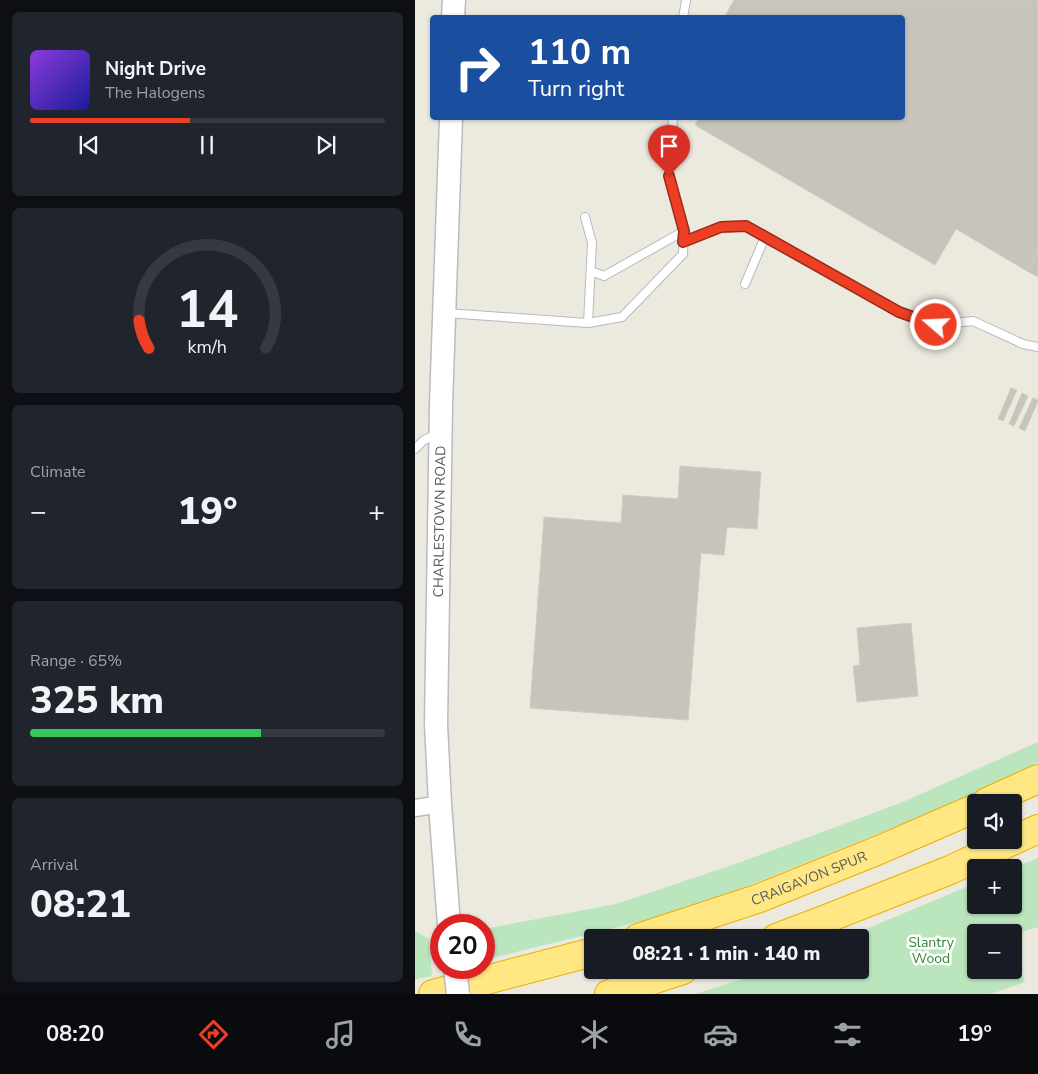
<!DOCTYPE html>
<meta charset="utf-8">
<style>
body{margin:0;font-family:"Nunito Sans",sans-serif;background:#20242c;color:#f1f3f6;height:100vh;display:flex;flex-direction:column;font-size:19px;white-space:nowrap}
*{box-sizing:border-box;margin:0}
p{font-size:16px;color:#9ea1a6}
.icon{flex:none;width:28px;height:28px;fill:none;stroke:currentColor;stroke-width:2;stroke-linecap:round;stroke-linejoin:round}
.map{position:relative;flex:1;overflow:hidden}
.side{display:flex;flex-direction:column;gap:12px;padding:12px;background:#0d0f14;width:415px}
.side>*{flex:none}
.banner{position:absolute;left:15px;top:15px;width:475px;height:105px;border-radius:5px;box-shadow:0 1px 4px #0004;background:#1a4fa0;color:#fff;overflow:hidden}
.buttons{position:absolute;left:552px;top:794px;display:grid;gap:10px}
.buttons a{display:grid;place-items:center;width:55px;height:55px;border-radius:5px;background:#171b24;box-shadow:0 1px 4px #0004;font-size:25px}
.speed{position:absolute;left:15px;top:914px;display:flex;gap:10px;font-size:25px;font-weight:700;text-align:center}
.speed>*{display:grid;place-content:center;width:65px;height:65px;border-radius:50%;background:#171b24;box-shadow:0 1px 4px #0004;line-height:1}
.speed .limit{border:8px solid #d22;background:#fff;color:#111}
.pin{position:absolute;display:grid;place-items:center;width:42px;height:42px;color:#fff;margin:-51px -21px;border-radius:50% 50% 50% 0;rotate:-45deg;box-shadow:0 0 5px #0007}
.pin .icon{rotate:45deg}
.me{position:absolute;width:55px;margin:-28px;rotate:289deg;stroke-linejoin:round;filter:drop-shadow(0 0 4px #0008)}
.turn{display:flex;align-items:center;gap:18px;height:105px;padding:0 15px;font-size:22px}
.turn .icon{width:65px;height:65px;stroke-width:2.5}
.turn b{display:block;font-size:35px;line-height:42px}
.big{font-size:38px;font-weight:800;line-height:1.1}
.side .tile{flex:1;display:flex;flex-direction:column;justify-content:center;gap:8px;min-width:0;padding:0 18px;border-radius:8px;background:#20242c}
.side .dial{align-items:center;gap:0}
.dial svg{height:130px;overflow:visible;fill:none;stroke:#363941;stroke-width:7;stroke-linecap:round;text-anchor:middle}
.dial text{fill:#f1f3f6;stroke:none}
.song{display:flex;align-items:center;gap:15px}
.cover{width:60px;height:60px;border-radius:8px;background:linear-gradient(135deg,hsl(270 70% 55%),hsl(240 70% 35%))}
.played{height:5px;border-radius:2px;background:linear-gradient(90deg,#ed3f24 45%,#363941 45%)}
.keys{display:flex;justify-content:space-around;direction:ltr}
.heat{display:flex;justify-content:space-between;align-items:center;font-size:28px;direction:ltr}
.charge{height:8px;border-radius:4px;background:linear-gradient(90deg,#34c759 65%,#363941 0)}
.trip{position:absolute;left:169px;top:929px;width:285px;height:50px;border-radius:5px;background:#171b24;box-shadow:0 1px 4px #0004;font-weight:800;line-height:50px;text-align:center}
.menu{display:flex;height:80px;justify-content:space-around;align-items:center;background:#090b0e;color:#9ea1a6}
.menu .icon{width:35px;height:35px}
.menu .selected{color:#ed3f24}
.menu b{font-size:22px;color:#f1f3f6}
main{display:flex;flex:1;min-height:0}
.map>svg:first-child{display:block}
.green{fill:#bae5bd}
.building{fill:#c7c4bc;stroke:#d1ccbd}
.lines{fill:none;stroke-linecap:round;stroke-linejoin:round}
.lane-casing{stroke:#b7b9bf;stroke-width:10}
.street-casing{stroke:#b7b9bf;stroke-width:19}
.secondary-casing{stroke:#b8bbc2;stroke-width:25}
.highway-casing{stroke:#ebaf00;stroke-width:30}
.lane{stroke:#fff;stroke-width:8}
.street{stroke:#fff;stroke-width:16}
.secondary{stroke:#fff;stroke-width:22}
.highway{stroke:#ffe783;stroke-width:28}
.secondary-bridge-casing{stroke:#b8bbc2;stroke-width:25;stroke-linecap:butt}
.secondary-bridge{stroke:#fff;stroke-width:22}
.route-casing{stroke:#9a2917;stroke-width:12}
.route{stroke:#ed3f24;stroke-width:9}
.labels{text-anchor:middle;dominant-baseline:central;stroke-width:5;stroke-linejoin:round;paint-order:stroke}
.street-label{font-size:14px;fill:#585b61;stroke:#fff}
.park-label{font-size:14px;fill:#32863b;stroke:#fff}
</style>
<main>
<section class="side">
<div class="tile">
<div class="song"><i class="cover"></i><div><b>Night Drive</b><p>The Halogens</p></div></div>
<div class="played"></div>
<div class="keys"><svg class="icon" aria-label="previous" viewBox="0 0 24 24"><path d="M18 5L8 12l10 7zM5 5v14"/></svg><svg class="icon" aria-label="pause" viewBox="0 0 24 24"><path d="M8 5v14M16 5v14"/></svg><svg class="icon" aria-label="next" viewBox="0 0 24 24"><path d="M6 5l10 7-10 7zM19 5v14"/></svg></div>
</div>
<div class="tile dial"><svg viewBox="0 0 100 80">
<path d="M14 69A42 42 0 1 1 86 69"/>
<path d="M14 69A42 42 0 0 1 8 52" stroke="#ed3f24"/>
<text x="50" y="56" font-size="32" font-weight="700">14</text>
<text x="50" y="72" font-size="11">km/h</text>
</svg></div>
<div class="tile"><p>Climate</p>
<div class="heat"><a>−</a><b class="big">19°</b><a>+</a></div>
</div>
<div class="tile"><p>Range · 65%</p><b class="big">325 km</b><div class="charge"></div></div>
<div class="tile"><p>Arrival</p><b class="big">08:21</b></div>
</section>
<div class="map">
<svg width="623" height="994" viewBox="0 0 623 994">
<rect width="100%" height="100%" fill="#eceadf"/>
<path class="green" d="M623 742V762L552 798 272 910 69 960V929L201 904 323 863 488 802Z
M623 858V927L599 934V932H561V970H599V955L610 982 576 994H281L355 970H445V938L432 937 561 883V905H599V868Z
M0 931 14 939 17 976 0 979Z"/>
<path class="building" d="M319 0H623V251L612 271 541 229 520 265 280 125 284 118H488V18H309Z
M623 251V277L612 271Z
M596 388 602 390 588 421 583 419Z
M607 393 613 396 599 426 594 424Z
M618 398 623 400V401L610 431 604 428Z
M265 466 346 472 342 529 312 527 309 555 286 553 273 720 115 708 129 517 206 523 208 495 263 499Z
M496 623 503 696 442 702 438 666 445 665 442 628Z"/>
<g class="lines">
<g class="lane-casing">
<path id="lane" d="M268 18 271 0
M170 217 177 243 173 323
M268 242 306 227 331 226 484 312 521 325 558 321 608 344 623 347
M176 271 189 276 269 231
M330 284 350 237
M31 313 173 323 207 317 268 254 269 231 254 176 258 118
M0 449 9 440 23 434"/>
</g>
<g class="street-casing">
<path id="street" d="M0 808 25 804"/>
</g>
<g class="secondary-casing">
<g id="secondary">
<path d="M38 18 39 0"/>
<path id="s1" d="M34 925 25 804 21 724 26 405 36 118"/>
</g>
</g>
<g class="highway-casing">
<g id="highway">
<path d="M572 802 623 779"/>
<path d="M599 840 623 829"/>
<path id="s2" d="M223 938 342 899 464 850 561 808"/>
<path d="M361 938 411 919 535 870 599 840"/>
<path d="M18 994 178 952"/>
<path d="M194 994 268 970"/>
</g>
</g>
<use href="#lane" class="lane"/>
<use href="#street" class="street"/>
<use href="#secondary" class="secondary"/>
<use href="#highway" class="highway"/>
<g class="secondary-bridge-casing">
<path id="secondary-bridge" d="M40 968 43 994"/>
</g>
<use href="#secondary-bridge" class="secondary-bridge"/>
</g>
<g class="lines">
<g class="route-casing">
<path id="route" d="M254 176 269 231 268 242 306 227 331 226 484 312 521 325"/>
</g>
<use href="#route" class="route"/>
</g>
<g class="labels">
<g class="street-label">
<text stroke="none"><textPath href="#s1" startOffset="404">CHARLESTOWN ROAD</textPath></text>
<text stroke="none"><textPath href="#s2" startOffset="181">CRAIGAVON SPUR</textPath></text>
</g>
<g class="park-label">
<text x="516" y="942">Slantry<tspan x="516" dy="16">Wood</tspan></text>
</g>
</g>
</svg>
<div class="buttons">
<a><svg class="icon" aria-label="sound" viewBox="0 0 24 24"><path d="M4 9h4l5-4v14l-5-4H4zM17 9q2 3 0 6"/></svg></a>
<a>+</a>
<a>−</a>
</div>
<div class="speed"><div class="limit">20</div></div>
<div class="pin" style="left:254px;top:176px;background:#d93025"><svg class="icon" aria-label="arrive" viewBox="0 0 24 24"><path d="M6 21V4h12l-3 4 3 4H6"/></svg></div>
<svg class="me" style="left:521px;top:325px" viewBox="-20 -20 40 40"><circle r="17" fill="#ed3f24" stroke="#fff" stroke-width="3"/><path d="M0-11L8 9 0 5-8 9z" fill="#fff"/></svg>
<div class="trip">08:21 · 1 min · 140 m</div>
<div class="banner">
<div class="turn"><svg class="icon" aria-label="right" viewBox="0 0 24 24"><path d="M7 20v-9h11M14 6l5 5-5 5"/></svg><div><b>110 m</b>Turn right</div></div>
</div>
</div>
</main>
<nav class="menu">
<b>08:20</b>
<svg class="icon selected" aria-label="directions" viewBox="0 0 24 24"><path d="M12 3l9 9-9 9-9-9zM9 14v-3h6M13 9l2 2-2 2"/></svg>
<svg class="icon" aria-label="music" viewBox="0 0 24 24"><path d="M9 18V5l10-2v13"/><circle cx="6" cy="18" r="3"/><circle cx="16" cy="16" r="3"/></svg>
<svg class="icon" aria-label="phone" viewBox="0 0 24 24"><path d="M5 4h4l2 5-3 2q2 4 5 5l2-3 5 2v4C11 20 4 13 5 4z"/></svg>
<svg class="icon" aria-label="climate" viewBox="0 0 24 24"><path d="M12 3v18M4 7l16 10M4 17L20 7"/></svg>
<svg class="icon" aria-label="car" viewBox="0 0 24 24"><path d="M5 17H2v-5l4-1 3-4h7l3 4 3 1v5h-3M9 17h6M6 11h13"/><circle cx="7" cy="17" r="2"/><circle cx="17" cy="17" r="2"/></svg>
<svg class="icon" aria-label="filters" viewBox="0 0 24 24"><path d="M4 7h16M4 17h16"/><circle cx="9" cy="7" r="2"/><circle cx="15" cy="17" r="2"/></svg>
<b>19°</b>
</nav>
